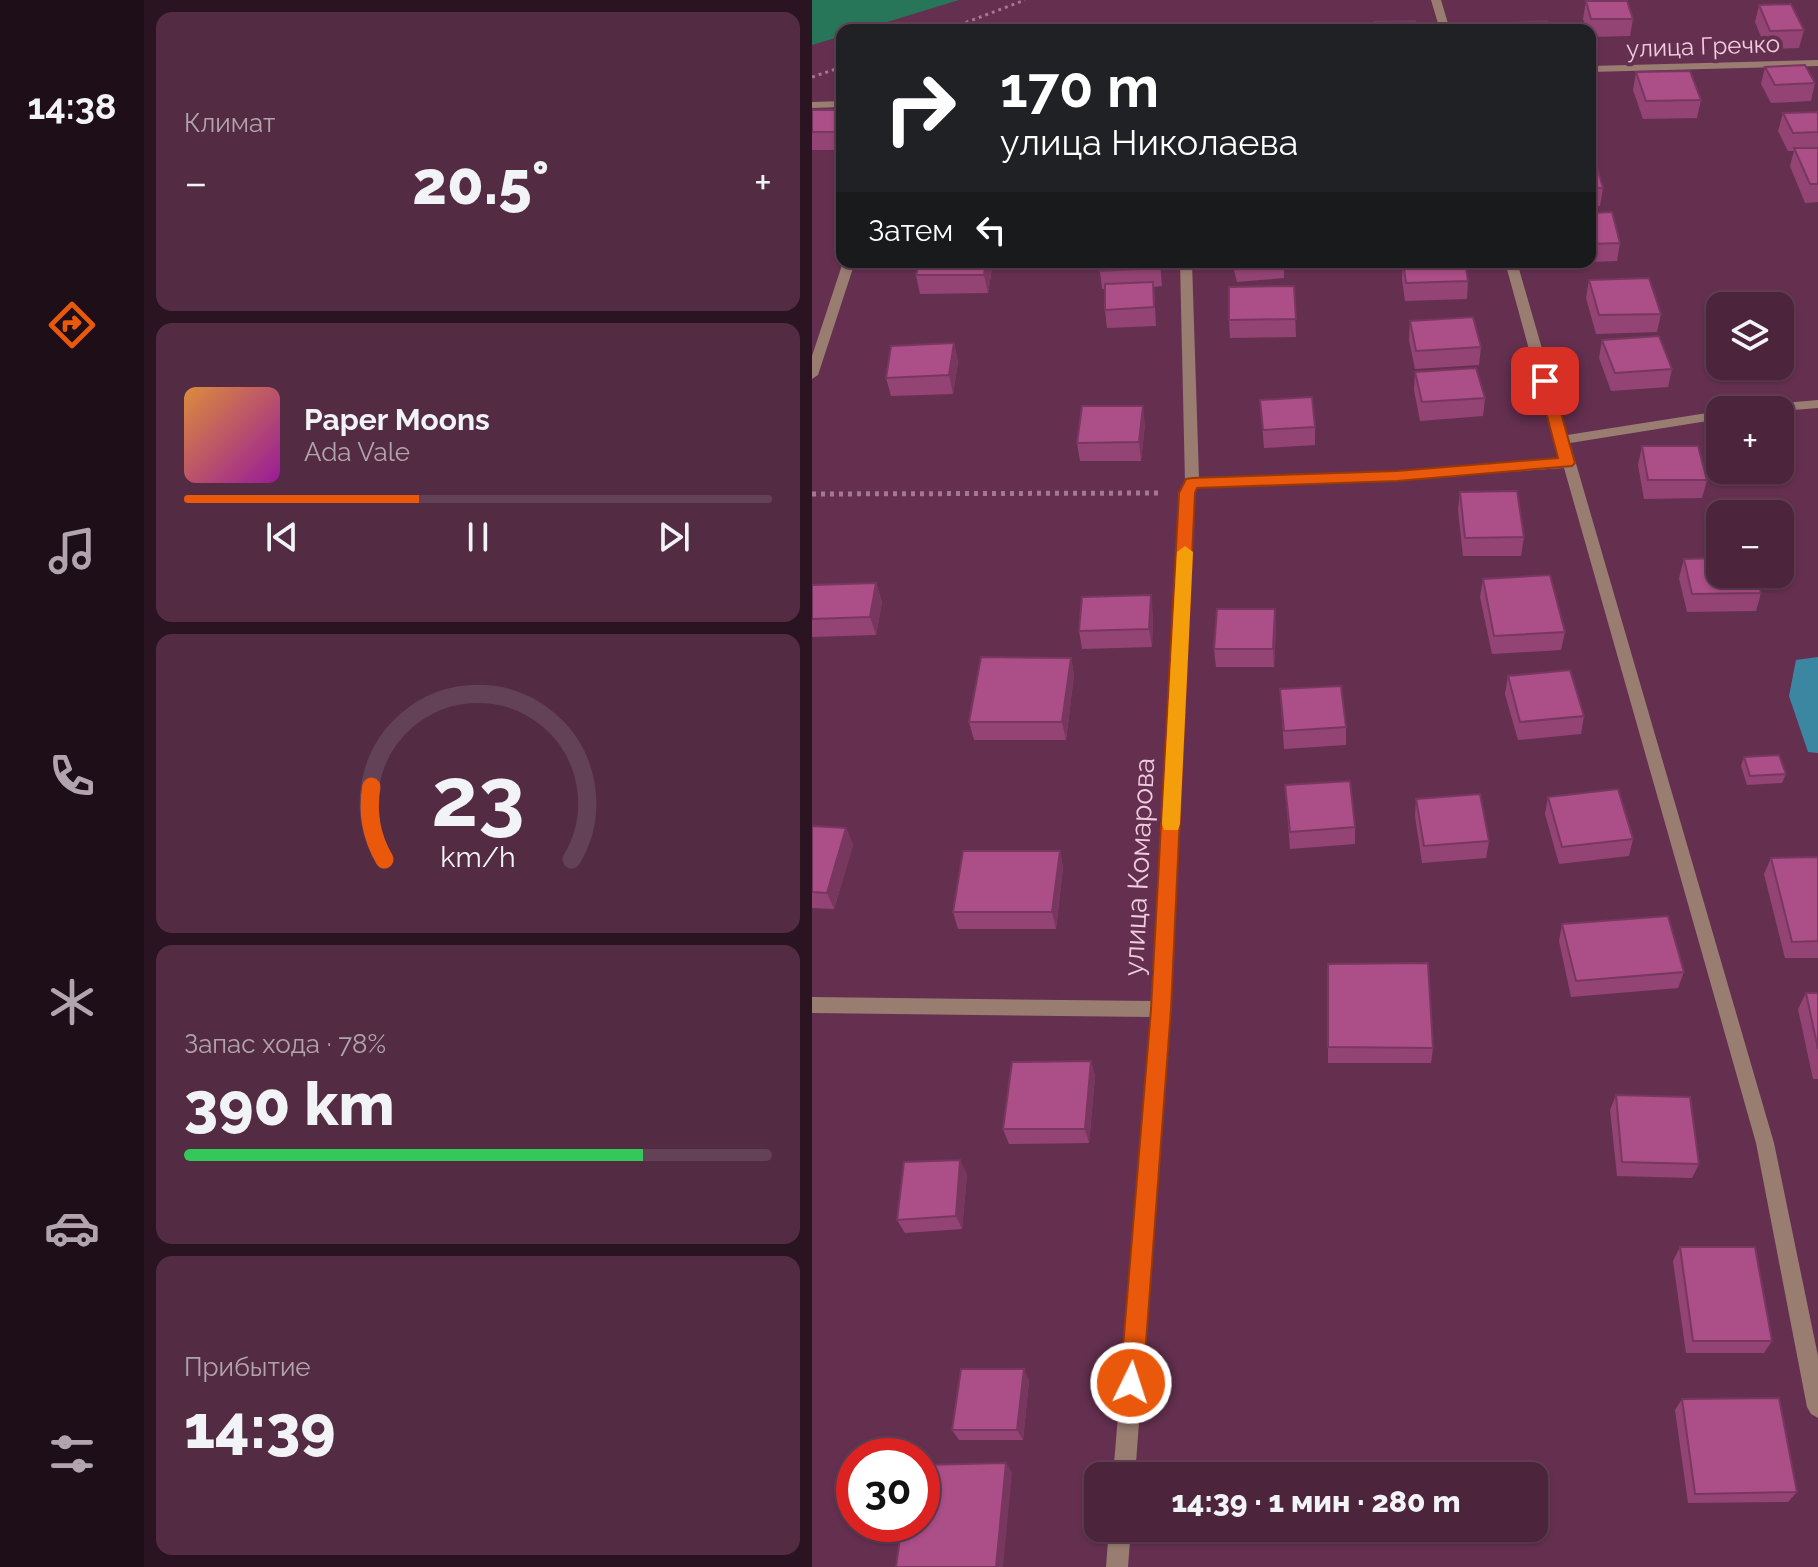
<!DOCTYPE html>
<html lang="ru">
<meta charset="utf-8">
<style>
body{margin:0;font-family:Raleway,sans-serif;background:#532c43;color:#f1f3f6;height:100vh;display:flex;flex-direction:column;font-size:30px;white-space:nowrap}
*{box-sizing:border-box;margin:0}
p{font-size:26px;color:#b2a4af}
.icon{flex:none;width:44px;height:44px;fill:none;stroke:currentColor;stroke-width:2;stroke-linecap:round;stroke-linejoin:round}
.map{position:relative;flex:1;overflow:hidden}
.sheet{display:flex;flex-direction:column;gap:12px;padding:12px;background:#2a1421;width:668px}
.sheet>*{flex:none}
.guide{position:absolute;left:24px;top:24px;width:760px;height:244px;border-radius:16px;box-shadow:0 2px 6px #0004,0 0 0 2px #634156;background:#202124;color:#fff;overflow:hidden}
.tools{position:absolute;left:894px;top:292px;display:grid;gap:16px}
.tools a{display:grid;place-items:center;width:88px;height:88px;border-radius:16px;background:#4c243c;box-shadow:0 2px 6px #0004,0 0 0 2px #634156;font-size:40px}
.speed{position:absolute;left:24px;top:1438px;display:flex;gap:16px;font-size:40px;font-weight:700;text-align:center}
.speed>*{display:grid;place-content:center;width:104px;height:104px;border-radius:50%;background:#4c243c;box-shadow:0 2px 6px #0004,0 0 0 2px #634156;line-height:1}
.speed .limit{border:12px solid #d22;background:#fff;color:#111}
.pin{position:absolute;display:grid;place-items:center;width:68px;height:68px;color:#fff;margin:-34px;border-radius:16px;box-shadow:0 4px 12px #0006}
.me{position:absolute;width:88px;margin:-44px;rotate:4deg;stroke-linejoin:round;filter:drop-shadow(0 0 6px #0008)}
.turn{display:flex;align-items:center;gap:28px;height:168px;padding:0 32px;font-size:36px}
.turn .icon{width:104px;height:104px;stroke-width:2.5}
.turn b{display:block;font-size:56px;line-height:68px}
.then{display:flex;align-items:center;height:76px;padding:0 32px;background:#0003;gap:16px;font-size:30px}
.big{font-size:60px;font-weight:800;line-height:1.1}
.sheet .widget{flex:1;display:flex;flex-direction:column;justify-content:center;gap:12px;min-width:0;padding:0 28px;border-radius:16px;background:#532c43}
.sheet .dial{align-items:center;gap:0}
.dial svg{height:208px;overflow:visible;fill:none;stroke:#634156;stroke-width:7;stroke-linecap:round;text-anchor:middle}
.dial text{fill:#f1f3f6;stroke:none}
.song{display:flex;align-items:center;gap:24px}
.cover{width:96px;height:96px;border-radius:12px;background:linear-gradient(135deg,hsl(30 70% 55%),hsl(300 70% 35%))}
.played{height:8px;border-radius:4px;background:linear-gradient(90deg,#ea580c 40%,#634156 40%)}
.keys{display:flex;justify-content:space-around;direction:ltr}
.heat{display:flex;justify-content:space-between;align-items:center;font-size:44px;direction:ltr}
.charge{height:12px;border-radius:6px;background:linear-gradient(90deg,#34c759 78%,#634156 0)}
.trip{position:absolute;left:272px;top:1462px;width:464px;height:80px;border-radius:16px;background:#4c243c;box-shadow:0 2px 6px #0004,0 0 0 2px #634156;font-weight:800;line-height:80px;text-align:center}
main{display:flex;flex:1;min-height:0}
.dock{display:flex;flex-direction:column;width:144px;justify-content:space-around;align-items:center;background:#1e0e18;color:#b2a4af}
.dock .icon{width:56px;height:56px}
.dock .active{color:#ea580c}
.dock b{font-size:36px;color:#f1f3f6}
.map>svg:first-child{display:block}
.green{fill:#277659}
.water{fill:#3b86a1}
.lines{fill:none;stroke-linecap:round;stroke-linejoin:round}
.path-far1{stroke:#a47892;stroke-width:3;stroke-dasharray:3 4;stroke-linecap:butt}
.path{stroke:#a47892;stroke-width:5;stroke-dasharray:4 5;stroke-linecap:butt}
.minor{fill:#997d71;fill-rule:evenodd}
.wall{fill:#944375}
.shaded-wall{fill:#78375f}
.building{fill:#ac4e88;stroke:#78375f;stroke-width:2}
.route{fill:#ea580c;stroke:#983908;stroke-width:2}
.slow{fill:#f59e0b}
.labels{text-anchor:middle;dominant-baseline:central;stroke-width:8;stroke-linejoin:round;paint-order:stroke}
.far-street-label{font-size:24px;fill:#eecddf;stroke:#653050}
.street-label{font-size:28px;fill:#eecddf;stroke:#653050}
</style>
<main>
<nav class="dock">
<b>14:38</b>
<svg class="icon active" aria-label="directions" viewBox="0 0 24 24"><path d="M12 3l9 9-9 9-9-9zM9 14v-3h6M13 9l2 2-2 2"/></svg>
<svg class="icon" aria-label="music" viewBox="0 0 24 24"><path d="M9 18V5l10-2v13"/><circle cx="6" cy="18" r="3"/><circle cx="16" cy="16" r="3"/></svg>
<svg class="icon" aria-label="phone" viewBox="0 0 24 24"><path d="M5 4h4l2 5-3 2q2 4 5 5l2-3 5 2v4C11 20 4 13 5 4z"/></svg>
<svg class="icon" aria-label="climate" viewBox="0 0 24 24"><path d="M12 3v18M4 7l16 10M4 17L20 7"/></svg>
<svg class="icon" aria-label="car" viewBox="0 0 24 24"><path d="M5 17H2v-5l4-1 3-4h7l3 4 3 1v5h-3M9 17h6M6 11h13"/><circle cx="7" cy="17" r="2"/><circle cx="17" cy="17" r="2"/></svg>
<svg class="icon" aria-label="filters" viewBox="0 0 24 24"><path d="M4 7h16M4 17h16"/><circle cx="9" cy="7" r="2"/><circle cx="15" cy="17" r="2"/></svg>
</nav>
<section class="sheet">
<div class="widget"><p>Климат</p>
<div class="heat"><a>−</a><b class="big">20.5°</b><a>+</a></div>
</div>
<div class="widget">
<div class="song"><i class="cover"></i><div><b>Paper Moons</b><p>Ada Vale</p></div></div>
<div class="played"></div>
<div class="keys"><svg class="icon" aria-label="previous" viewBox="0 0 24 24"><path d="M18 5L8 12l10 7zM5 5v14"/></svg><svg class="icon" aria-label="pause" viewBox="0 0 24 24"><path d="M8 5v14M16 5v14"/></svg><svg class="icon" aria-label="next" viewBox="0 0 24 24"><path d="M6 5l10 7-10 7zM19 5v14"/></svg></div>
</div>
<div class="widget dial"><svg viewBox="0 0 100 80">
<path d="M14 69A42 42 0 1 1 86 69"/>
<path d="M14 69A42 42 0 0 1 9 41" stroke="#ea580c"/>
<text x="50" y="56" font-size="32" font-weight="700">23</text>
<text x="50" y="72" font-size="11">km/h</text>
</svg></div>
<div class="widget"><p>Запас хода · 78%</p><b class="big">390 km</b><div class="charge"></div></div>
<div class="widget"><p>Прибытие</p><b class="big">14:39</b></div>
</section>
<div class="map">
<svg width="1006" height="1567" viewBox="0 0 1006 1567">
<rect width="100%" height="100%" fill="#653050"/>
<path class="green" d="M0 0H147L49 30H30V36L0 45Z"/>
<path class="water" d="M1006 657V753L996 752 977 696 984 660Z"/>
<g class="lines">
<path class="path-far1" d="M134 30 213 0
M0 77 30 67"/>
<path class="path" d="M0 494 350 493"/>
<path class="minor" d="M619 0H629L638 30H628Z
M1006 60V66L778 72V66Z
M30 101V107L0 108V102Z
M31 262H43L6 375 0 379V356Z
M368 262H380L387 478 585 472 747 459 693 262H705L755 435 908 411V419L758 443 962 1143 1006 1356V1418L999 1414 995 1407 944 1143 752 468 585 480 385 487 382 493 358 1009 323 1476H301L339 1017 0 1013V997L341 1001 368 493 373 483Z
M1006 400V408L968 411 931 410 937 406Z
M297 1528H319L316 1567H294Z"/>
</g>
<path class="wall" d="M774 1 821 19 818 36 778 37V30H775L771 19Z
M947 5 992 30 987 48 954 49 943 22Z
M953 67 1003 83 999 101 959 103 949 84Z
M824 72 889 100 885 118 831 119 821 90Z
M0 110H30V150H0Z
M1006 112V202L993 203 978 166 982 151H976L966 131 971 113Z
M778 146 791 188 788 206H778Z
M778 213 808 243 805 261 778 262Z
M107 262H181L176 293 108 294 104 275Z
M348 262 350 286 342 287 344 326 295 328 293 310V289H290L288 271Z
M420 262H472V278L425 282Z
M591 262 656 281 655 299 593 301 590 279Z
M777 280 849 314 845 332 784 334 774 298Z
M482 286 484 337 418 338 417 320Z
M598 321 669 347 667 365 603 369 597 340Z
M790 340 860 369 856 387 799 391 787 358Z
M142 343 146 362 141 394 79 396 74 378Z
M603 372 673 398 671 416 608 421 602 390Z
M448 400 503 427V445L452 448Z
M333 424 329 461H268L265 443Z
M830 446 895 480 890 498 832 499 826 465Z
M648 492 712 537 709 556H651L646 510Z
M872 559 949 593 944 611 875 612 867 578Z
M671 579 753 632 749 650 680 654 668 597Z
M64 583 70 602 64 635 0 637V585Z
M341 613 340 647 270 649 267 631Z
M464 627 462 667H404L402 649Z
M259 658 262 675 254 740H162L157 722Z
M696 676 772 716 769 734 706 740 693 694Z
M468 689 534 727V745L472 749Z
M932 757 974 774 970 783 935 785 929 766Z
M473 785 543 827V844L478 849Z
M736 797 821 839 817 856 747 864 733 814Z
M604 799 677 841 674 858 610 863 603 816Z
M0 826 34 828 41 845 22 909 0 908Z
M248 851 251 868 244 929H146L141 912Z
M1006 857V958H973L952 874 959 858Z
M750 924 872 972 866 988 759 997 747 941Z
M516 964 621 1048 619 1063H516Z
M994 993H1006V1079H1001L986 1009Z
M279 1061 283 1076 277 1143 197 1144 191 1129Z
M804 1095 887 1164 880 1178 805 1176 798 1110Z
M155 1174 150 1229 93 1233 85 1220Z
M868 1247 960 1341 952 1353H874L861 1261Z
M217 1381 211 1440H147L140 1430Z
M870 1399 985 1492 976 1502 876 1503 863 1410Z"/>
<path class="shaded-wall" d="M174 262H181L176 293 172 275Z
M142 343 146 362 141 394 137 375Z
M331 406 333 424 329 461 327 442Z
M64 583 70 602 64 635 58 617Z
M339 595 341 613 340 647 337 629Z
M463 609 464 627 462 667 461 649Z
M259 658 262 675 254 740 250 722Z
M34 828 41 845 22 909 15 893Z
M248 851 251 868 244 929 240 912Z
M279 1061 283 1076 277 1143 273 1129Z
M148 1160 155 1174 150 1229 144 1216Z
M212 1369 217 1381 211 1440 205 1430Z
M194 1463 200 1473 191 1567H184Z"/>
<path class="building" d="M774 1H815L821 19H779Z
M979 4 992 30 958 31 947 5Z
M603 21 604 30H564L563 22Z
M735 21 738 30H701L698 23Z
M493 25 494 30H441V27Z
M993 65 1003 83 963 85 953 67Z
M878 71 889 100 834 101 824 72Z
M0 110H30V132H0Z
M1006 112V132L981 133 971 113Z
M778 146H779L791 188H778Z
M982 148H1006V184H998Z
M800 212 808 243 778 244V213Z
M107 262H174L172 275H104Z
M288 262H348V268L288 271Z
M591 262H653L656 281 594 283Z
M837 278 849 314 787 315 777 280Z
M341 282 342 307 293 310V284Z
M482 286 484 319 417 320V287Z
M661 317 669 347 604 351 598 321Z
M847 336 860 369 803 373 790 340Z
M142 343 137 375 74 378 79 346Z
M664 368 673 398 610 402 603 372Z
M500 397 503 427 451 430 448 400Z
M270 406H331L327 442 265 443Z
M830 446H886L895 480H836Z
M705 491 712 537 653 538 648 492Z
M908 558V574H944L949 593 880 594 872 559Z
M738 575 753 632 682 636 671 579Z
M64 583 58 617 0 619V585Z
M339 595 337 629 267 631 270 597Z
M405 609H463L461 649H402Z
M169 657 259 658 250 722H157Z
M758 670 772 716 708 722 696 676Z
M529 686 534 727 472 731 468 689Z
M967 755 974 774 938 776 932 757Z
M538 781 543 827 478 832 473 785Z
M806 789 821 839 750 847 736 797Z
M668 794 677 841 612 846 604 799Z
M0 826 34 828 15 893 0 892Z
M151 851H248L240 912H141Z
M1006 857V941L980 942 959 858Z
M856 916 872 972 764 981 750 924Z
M616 963 621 1048 516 1047V964Z
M994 993H1006V1049Z
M279 1061 273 1129H191L200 1062Z
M804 1095 878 1097 887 1164 810 1162Z
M148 1160 144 1216 85 1220 92 1162Z
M868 1247H943L960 1341H881Z
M149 1369H212L205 1430H140Z
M967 1398 985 1492 883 1494 870 1399Z
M194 1463 184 1567H84L90 1524H110V1465Z"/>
<path class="route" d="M733 376 740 381 763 463 760 466 585 481 385 488 383 493 359 1009 331 1383 328 1391 319 1394 311 1391 308 1383 339 1009 367 493 374 479 380 478 585 471 746 458 726 381Z"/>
<path class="slow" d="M373 546 381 552 368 824 366 830H352L350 824 365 552Z"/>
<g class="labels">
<g class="far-street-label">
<text transform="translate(891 46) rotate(-2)">улица Гречко</text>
</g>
<g class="street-label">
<text transform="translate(327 867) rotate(-87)">улица Комарова</text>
</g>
</g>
</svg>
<div class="tools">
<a><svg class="icon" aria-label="layers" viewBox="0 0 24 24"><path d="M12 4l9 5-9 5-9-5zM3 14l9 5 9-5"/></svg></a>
<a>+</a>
<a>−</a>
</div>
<div class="speed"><div class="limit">30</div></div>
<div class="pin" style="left:733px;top:381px;background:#d93025"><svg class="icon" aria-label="arrive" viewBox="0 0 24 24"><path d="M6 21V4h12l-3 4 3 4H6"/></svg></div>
<svg class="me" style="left:319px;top:1383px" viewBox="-20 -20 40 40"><circle r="17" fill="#ea580c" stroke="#fff" stroke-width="3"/><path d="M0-11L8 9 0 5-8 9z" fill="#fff"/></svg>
<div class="trip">14:39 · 1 мин · 280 m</div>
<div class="guide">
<div class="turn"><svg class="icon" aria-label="right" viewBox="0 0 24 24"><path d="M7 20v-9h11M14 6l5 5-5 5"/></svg><div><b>170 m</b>улица Николаева</div></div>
<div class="then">Затем<svg class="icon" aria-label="left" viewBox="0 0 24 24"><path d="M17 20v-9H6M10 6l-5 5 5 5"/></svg></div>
</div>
</div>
</main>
